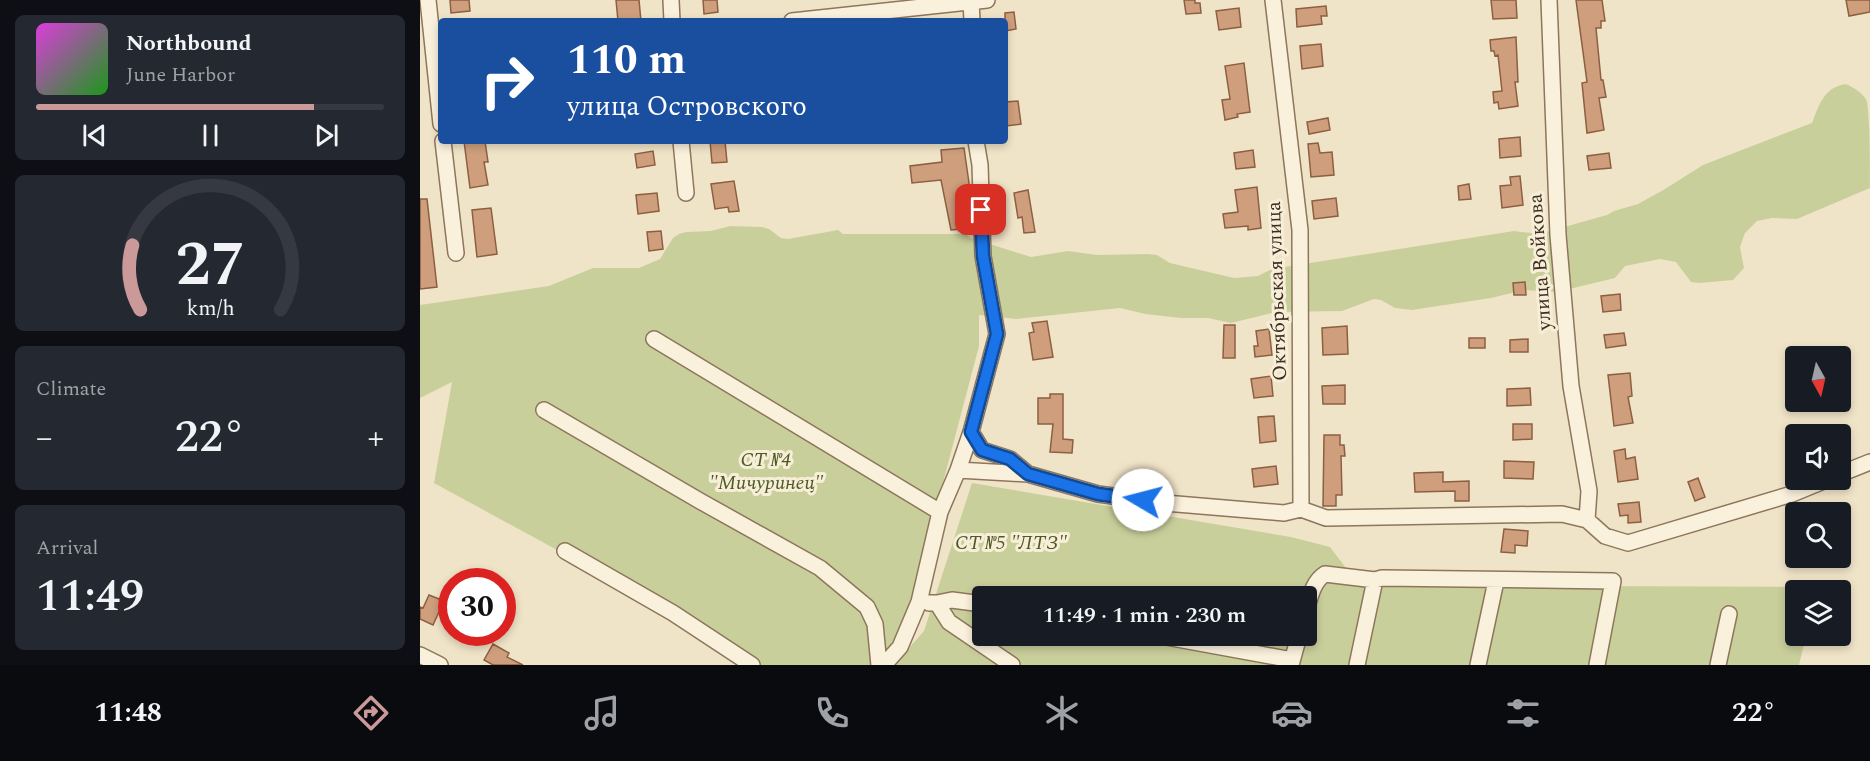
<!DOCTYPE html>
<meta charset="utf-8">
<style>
body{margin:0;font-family:Spectral,serif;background:#242831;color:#f1f3f6;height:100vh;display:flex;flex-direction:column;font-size:22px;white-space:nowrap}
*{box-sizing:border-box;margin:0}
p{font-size:20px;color:#9ea1a6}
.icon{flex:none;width:33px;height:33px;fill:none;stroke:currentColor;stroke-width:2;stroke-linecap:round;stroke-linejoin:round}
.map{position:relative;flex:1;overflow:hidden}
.details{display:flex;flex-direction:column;gap:15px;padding:15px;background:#0d0f14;width:420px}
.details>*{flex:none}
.top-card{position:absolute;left:18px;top:18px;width:570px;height:126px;border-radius:6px;box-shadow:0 3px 9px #0003;background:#1a4fa0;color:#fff;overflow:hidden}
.needle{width:39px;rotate:172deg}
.controls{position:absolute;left:1365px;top:346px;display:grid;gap:12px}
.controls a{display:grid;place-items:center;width:66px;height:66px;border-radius:6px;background:#171b24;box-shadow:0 3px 9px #0003;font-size:30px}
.speed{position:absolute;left:18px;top:568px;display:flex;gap:12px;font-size:30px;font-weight:700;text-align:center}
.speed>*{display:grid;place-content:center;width:78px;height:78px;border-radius:50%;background:#171b24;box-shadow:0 3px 9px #0003;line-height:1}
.speed .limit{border:9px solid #d22;background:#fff;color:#111}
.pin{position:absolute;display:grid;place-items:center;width:51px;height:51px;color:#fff;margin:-26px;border-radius:12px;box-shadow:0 3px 9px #0006}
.me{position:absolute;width:66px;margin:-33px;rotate:278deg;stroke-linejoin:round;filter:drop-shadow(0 0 4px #0008)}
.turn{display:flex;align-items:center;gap:21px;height:126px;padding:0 30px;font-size:27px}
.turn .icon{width:78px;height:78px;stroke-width:2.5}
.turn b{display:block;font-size:42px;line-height:51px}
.big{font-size:45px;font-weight:600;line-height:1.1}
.details .card{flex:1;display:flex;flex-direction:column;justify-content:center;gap:9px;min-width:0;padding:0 21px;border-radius:9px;background:#242831}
.details .dial{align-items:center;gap:0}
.dial svg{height:156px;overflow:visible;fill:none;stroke:#363941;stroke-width:7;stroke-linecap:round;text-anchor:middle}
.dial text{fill:#f1f3f6;stroke:none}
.song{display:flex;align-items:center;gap:18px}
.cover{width:72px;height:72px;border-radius:9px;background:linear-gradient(135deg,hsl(300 70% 55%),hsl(120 70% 35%))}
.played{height:6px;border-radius:3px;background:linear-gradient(90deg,#cc999b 80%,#363941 80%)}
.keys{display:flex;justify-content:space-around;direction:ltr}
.heat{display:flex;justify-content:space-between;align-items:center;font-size:33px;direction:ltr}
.trip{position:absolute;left:552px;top:586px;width:345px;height:60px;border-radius:6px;background:#171b24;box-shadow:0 3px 9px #0003;font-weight:600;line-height:60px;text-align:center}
.tab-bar{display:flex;height:96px;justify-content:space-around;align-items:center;background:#090b0e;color:#9ea1a6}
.tab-bar .icon{width:42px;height:42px}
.tab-bar .current{color:#cc999b}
.tab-bar b{font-size:27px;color:#f1f3f6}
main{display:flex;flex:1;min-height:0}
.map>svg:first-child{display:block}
.green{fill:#c9cf9b;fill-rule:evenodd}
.building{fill:#cf9f7d;stroke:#8d5f41;stroke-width:1.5}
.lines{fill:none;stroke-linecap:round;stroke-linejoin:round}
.minor-casing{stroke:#8d765c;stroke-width:18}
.minor{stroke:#faf1dc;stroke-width:15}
.route-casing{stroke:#114b97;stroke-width:15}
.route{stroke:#1a73e8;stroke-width:10}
.labels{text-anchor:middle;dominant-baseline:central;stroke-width:6;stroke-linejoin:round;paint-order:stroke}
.street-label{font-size:20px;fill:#3d2e20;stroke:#f7eed8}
.park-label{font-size:20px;font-style:italic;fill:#4d5a26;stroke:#f7eed8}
</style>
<main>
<section class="details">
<div class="card">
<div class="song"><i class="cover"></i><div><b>Northbound</b><p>June Harbor</p></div></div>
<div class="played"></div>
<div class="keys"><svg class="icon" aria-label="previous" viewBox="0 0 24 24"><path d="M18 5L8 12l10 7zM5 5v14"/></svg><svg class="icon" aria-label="pause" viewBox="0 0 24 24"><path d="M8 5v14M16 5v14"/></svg><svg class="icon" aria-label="next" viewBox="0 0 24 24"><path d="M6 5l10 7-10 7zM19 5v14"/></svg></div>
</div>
<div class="card dial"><svg viewBox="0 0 100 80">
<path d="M14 69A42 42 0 1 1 86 69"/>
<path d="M14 69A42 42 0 0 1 10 36" stroke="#cc999b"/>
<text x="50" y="56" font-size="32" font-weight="700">27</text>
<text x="50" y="72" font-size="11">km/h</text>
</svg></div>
<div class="card"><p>Climate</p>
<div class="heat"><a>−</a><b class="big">22°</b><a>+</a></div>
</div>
<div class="card"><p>Arrival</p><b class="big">11:49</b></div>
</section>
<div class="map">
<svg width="1450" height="665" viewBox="0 0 1450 665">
<rect width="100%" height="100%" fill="#f0e4c8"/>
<path class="green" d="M1426 84C1434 88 1444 93 1447 102 1450 121 1450 166 1450 188L1377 219 1352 218 1337 221 1325 233 1320 247 1324 268 1313 280 1280 283 1271 282 1256 262 1240 259 1205 266 1195 278 1137 292 1104 290 1071 298 992 310 975 308 961 300 954 299 922 311 856 312 811 323 788 318H761L725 314 700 308 596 319 559 315V346L482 638 460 665H324L216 593 14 483 32 382 0 398V305L129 286 173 268H219L240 259 253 238 259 234 266 232 291 231 310 226 342 227 349 229 361 238 368 239 418 230 423 234H545L551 238 611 257 648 251 677 255 728 254 737 255 750 263 814 278 838 276 852 269 1094 231 1111 233 1130 231 1187 215 1194 211 1218 204 1245 189 1283 165 1392 123C1399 105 1404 87 1426 84Z
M552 483 871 537 910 547 939 585 1397 587 1396 591H1376V636H1386L1379 665H474L504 631ZM562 597H886V636H562Z"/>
<path class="building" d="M30 0H49L50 11 31 13Z
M196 0H219L221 21H198Z
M283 0H297L298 12 284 14Z
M764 0H775V3H780L781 13 766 14Z
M1071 0H1096L1097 18 1073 19Z
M1156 0H1182L1185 21H1181V28H1176L1181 80H1183L1186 97 1179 98 1184 130 1167 133 1162 83 1167 82Z
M1426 0H1450V12L1429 16Z
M906 6 907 16H901L902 24 877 27 876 9Z
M819 8 821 27 799 30 796 11Z
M594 12 596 29 585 31V13Z
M1096 37 1098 82H1095L1098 106 1079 109 1078 102 1074 103 1073 92 1082 91 1078 55 1075 56 1074 51H1071L1070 40Z
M901 44 903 66 882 69 880 46Z
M824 63 830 112 817 114 818 117 805 120 802 100 810 99 805 66Z
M598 101 601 124 586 126 585 102Z
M908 118 910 130 889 134 887 122Z
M1100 137 1101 156 1080 158 1079 139Z
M44 141H65L68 162H64L68 185 50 188Z
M290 141H305L307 162 292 163Z
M898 143 900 153 912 152 914 175 891 177 888 144Z
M544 148 551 197 552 225 541 226V229L531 230 521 180 492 183 490 166 522 162 521 150Z
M833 150 835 167 816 169 814 153Z
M233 151 235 165 217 168 215 154Z
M1189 153 1191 168 1169 170 1167 156Z
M1100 176 1103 205 1082 208 1080 186 1091 185 1090 177Z
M314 181 319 211 309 212 308 207 295 209 291 184Z
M1049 184 1051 199 1039 200 1038 186Z
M837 187 841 228 828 230V226L805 228 803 214 818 212 815 190Z
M608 190 615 232 604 233 602 217 598 218 594 193Z
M237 193 239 211 218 214 216 195Z
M916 198 918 216 894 219 892 201Z
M0 199H7L17 287 0 289Z
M71 208 77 254 57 257 52 210Z
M241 231 243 249 229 251 227 232Z
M1105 282 1106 295H1094L1093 283Z
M1200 294 1201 310 1183 312 1181 296Z
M627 321 633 357 613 360 609 333 614 332 612 323Z
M804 325H815V358H803Z
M927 326 928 354 903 355 902 328Z
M849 329 852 355 835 357 834 346H838L836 331Z
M1204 333 1206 345 1186 348 1184 335Z
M1049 338H1065V348H1049Z
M1108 339V352H1090V340Z
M1210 373 1212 396 1208 397 1213 423 1194 426 1188 375Z
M851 376 853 396 834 398 831 379Z
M925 385V404H903L902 386Z
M1110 388 1111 405 1087 406V389Z
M630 394H643V439L653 440 652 453 630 452 633 424H618V398H630Z
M854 416 856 441 840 443 838 417Z
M1093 424H1112V439L1093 440Z
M904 435H920V445H924L925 456H921L922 495H916V506H903Z
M1205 449 1206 459 1215 457 1218 479 1198 482 1194 451Z
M1084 461 1114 462 1113 479 1084 478Z
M856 466 858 484 834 487 832 469Z
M1023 472V482L1049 481V501H1035V491L995 492 994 473Z
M1278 478 1285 497 1275 501 1268 482Z
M1219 502 1221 522 1208 523V515L1200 516 1198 504Z
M1084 529 1108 531 1107 546 1095 545V553L1081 552Z
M9 595 24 601 13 625 0 619V607L3 608Z
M73 644 89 653 87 657 103 665H73L64 660Z"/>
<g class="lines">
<g class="minor-casing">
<path id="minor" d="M8 0 21 124
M251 0 252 21
M551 0 552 21
M853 0 880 230 881 509
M1129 0 1138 235 1151 386 1169 491 1167 520
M372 21 567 0
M23 141 36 253
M261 141 266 193
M234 339 520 512
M124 410 280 501 400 568 447 607 455 624 459 665
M551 432 562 450 590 459 608 474
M538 470 608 474 678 494 745 503 864 513 881 509 906 518 1142 514 1167 520 1185 536 1208 543 1372 494 1406 480
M1420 474 1450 462
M145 551 253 613 332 665
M509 603H517L532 600 562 604
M517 603 529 622 592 665
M886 611C890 598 893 581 905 574L955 580 962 578 1193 581 1177 665
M741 636 872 660
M0 655 20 665
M464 665 480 647 499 602 520 512 538 470 551 432 577 334 563 256 560 165 556 141
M871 665 879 636
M937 665 955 580
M1058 665 1076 581
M1298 665 1309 614"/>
</g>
<use href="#minor" class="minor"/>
</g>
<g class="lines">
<g class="route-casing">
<path id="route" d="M561 210 563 256 577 334 551 432 562 450 590 459 608 474 678 494 723 500"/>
</g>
<use href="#route" class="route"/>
</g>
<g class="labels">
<g class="street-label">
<text transform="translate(1120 262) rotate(-94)">улица Войкова</text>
<text transform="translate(857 291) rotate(-92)">Октябрьская улица</text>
</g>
<g class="park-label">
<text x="346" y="460">СТ №4<tspan x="346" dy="23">"Мичуринец"</tspan></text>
<text x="591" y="543">СТ №5 "ЛТЗ"</text>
</g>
</g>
</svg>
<div class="controls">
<a><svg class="needle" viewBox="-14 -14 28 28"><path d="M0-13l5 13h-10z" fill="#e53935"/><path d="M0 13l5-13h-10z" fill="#9ea1a6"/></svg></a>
<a><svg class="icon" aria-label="sound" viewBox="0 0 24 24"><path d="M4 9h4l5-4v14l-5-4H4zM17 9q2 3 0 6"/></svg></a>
<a><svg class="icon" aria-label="search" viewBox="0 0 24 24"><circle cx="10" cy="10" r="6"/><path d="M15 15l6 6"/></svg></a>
<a><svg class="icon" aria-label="layers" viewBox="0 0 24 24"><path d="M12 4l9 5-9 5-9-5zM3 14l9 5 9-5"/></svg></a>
</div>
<div class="speed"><div class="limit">30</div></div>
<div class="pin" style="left:561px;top:210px;background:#d93025"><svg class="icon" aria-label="arrive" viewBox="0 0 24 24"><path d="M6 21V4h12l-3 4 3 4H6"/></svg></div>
<svg class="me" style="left:723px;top:500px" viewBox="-20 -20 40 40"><circle r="19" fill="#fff"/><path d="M0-13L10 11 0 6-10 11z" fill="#1a73e8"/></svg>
<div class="trip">11:49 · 1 min · 230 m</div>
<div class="top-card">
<div class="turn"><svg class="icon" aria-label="right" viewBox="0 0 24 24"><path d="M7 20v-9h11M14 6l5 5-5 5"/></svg><div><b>110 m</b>улица Островского</div></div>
</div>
</div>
</main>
<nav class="tab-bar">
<b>11:48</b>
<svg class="icon current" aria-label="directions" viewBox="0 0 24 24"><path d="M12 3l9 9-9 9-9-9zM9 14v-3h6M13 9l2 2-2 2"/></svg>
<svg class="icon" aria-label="music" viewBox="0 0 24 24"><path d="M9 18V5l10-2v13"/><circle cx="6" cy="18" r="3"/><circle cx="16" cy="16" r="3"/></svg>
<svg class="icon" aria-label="phone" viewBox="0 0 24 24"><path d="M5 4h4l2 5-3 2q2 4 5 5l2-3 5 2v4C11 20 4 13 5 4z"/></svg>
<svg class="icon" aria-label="climate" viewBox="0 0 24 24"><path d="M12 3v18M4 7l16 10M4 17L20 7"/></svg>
<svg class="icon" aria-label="car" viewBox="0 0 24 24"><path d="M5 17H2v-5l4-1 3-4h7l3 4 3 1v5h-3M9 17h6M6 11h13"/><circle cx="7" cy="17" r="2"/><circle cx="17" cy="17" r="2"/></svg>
<svg class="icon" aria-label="filters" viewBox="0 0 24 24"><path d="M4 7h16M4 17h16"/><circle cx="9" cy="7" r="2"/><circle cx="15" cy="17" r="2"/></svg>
<b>22°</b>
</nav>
